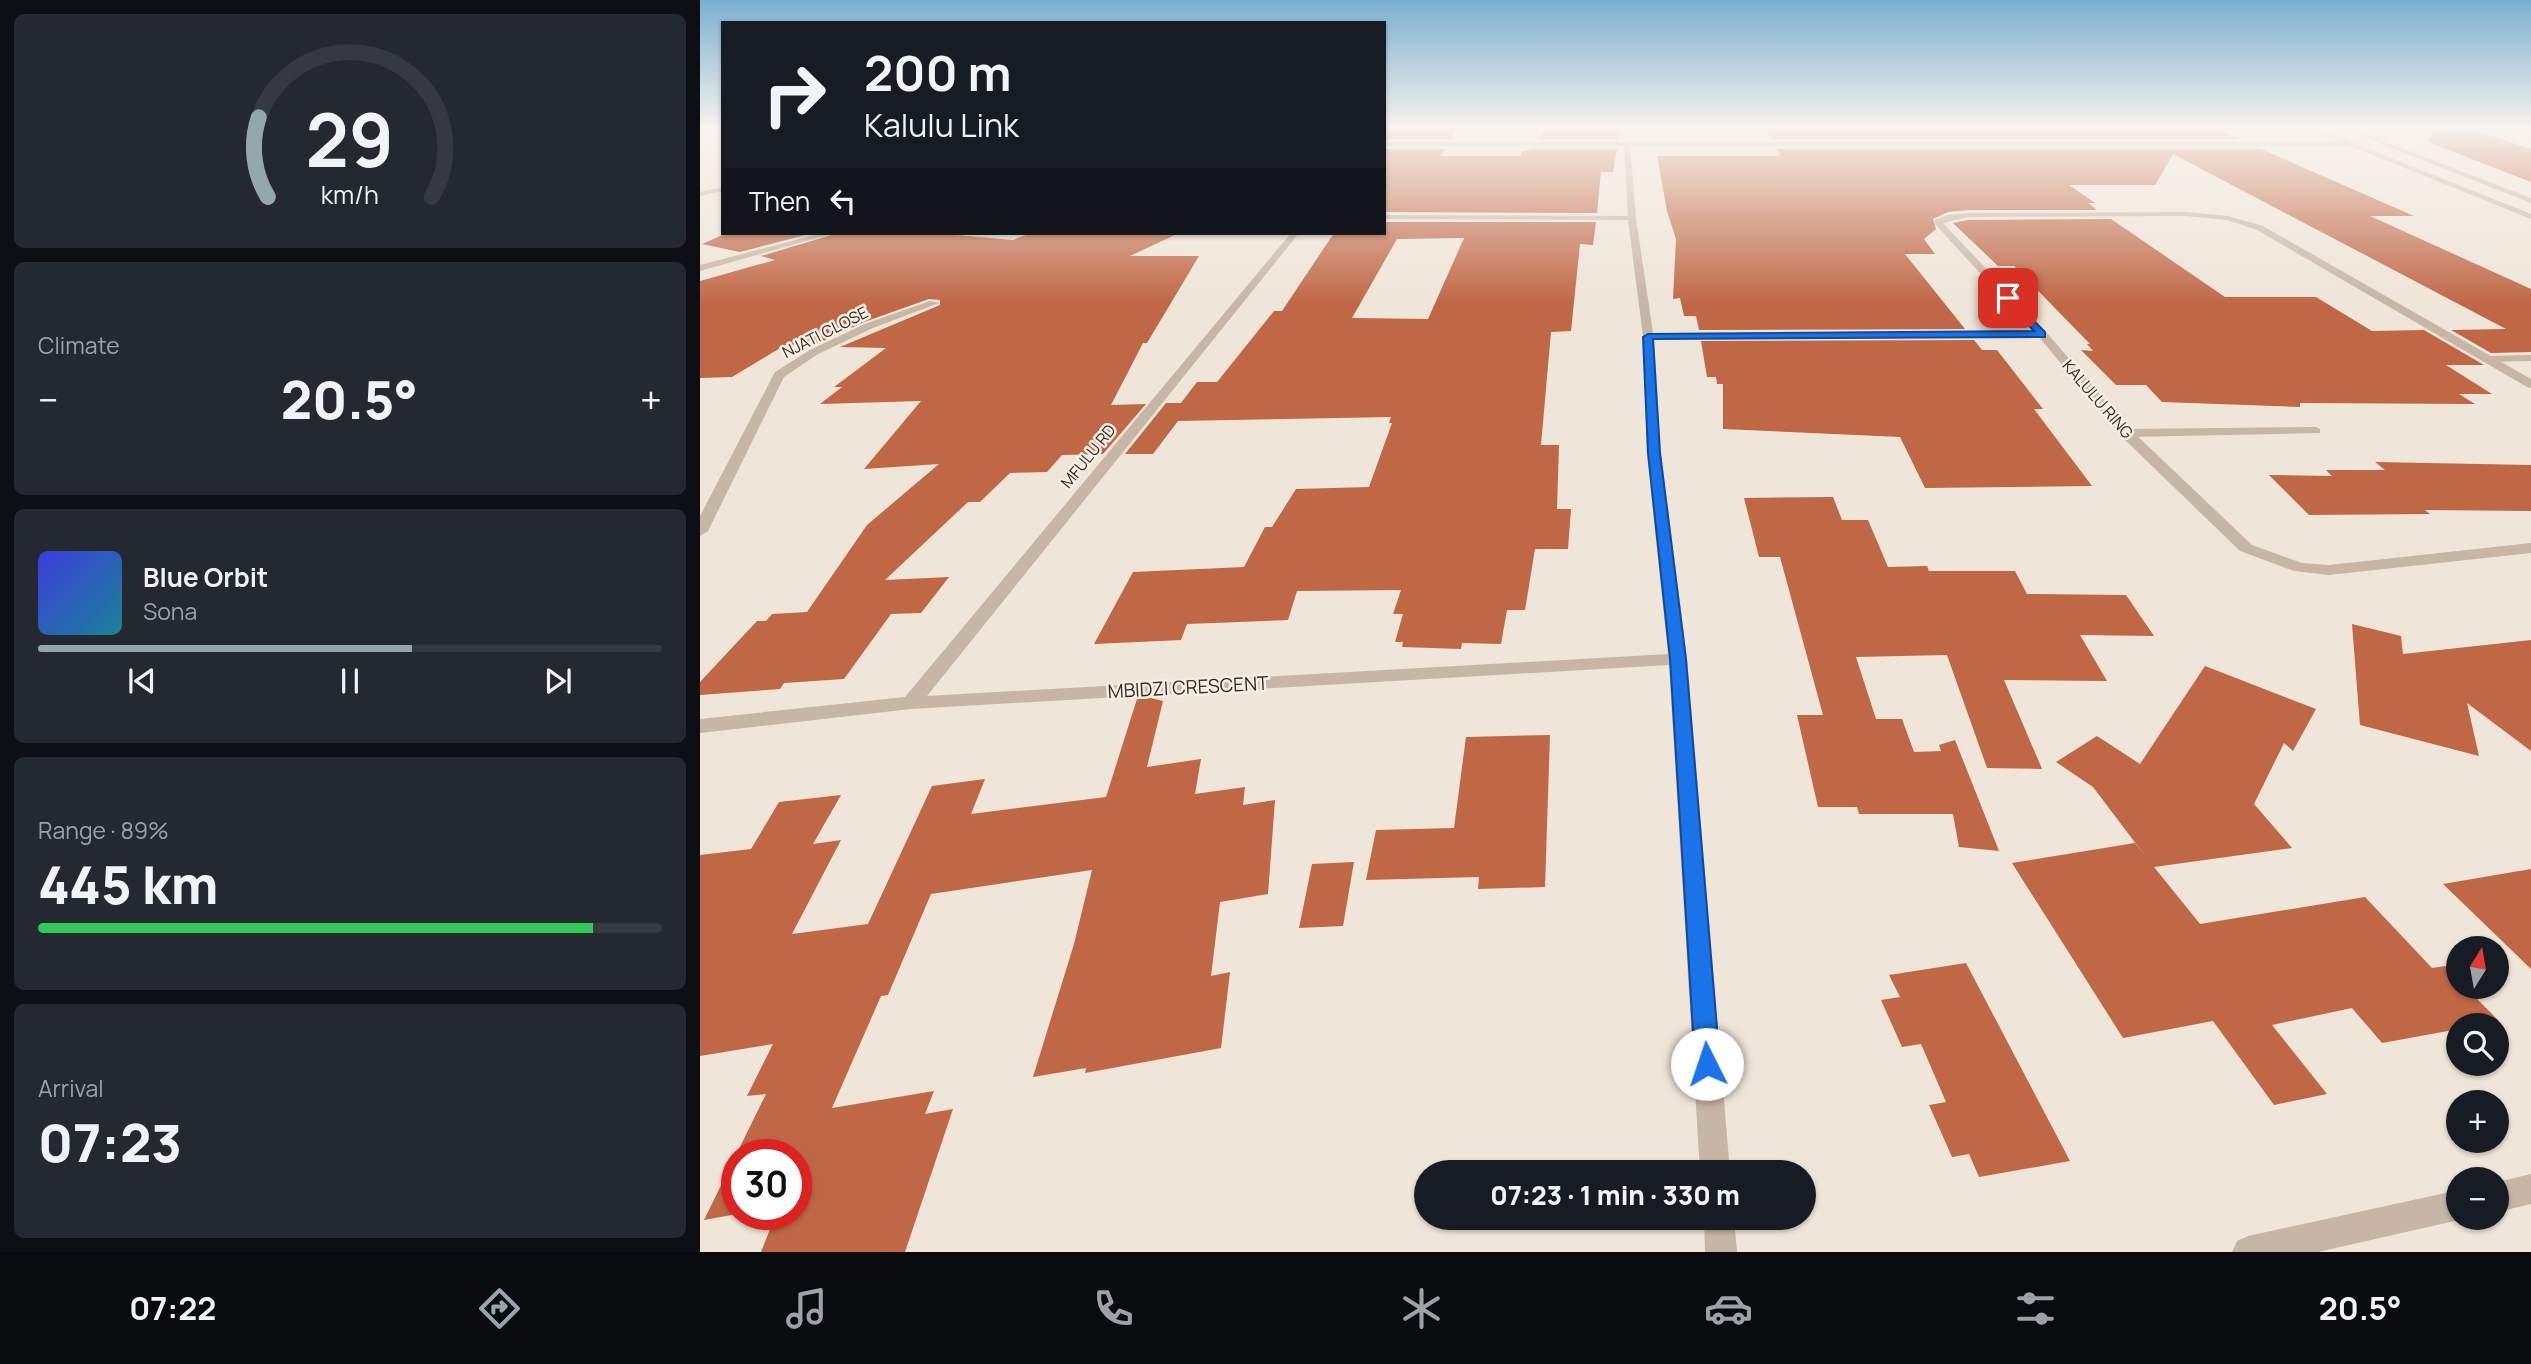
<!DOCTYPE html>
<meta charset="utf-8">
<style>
body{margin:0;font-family:Manrope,sans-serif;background:#242831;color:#f1f3f6;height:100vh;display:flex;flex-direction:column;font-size:26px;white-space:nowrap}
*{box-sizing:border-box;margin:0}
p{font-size:23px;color:#9ea1a6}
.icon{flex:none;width:38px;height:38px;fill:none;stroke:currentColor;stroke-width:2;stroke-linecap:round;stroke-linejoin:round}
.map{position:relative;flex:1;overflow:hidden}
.details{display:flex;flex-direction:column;gap:14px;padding:14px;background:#0d0f14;width:700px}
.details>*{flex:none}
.guide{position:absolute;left:21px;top:21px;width:665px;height:214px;border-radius:0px;box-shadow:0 2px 5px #0004;background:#171b24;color:#f1f3f6;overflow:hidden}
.needle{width:46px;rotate:11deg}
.controls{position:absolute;left:1746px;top:936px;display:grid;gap:14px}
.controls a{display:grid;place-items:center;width:63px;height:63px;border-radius:50%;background:#171b24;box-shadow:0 2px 5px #0004;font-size:35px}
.speed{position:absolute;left:21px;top:1139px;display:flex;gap:14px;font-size:35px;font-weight:700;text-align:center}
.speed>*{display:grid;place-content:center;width:91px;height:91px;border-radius:50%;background:#171b24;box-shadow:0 2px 5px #0004;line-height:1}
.speed .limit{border:10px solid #d22;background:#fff;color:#111}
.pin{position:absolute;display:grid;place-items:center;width:60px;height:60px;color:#fff;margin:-30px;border-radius:14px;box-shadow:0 4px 10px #0006}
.me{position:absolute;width:77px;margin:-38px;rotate:356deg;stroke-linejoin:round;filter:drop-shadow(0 0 5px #0008)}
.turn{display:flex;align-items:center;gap:24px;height:147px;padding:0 28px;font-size:32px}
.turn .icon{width:91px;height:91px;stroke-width:2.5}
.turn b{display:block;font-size:49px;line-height:60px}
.then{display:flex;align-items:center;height:66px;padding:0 28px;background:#0003;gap:14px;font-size:26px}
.big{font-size:52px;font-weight:800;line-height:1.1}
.details .card{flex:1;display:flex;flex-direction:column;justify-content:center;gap:10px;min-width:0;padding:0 24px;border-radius:10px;background:#242831}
.details .dial{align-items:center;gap:0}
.dial svg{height:182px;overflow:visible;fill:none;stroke:#363941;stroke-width:7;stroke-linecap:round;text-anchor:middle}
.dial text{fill:#f1f3f6;stroke:none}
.song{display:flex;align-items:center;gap:21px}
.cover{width:84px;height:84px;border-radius:10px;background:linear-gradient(135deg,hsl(240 70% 55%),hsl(190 70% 35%))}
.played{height:7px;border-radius:4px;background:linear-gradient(90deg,#92a8ac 60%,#363941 60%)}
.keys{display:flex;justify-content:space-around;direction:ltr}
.heat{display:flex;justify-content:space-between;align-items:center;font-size:38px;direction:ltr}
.charge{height:10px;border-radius:5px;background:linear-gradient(90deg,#34c759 89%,#363941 0)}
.trip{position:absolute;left:714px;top:1160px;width:402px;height:70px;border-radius:35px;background:#171b24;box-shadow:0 2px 5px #0004;font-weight:800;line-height:70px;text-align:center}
.tabs{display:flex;height:112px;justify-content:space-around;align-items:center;background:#090b0e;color:#9ea1a6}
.tabs .icon{width:49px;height:49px}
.tabs .on{color:#92a8ac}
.tabs b{font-size:32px;color:#f1f3f6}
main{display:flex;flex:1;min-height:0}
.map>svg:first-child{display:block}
.building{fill:#c06746;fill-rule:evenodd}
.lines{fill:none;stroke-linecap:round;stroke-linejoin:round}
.lane{fill:#c7b5a5;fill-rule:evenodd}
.street{fill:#c7b5a5;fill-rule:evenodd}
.route{fill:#1a73e8;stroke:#114b97;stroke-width:2}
.labels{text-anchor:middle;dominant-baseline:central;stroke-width:5;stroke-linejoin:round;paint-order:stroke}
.far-street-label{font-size:16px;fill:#332a26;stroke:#f8efe4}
.street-label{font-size:19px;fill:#332a26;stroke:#f8efe4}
</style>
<main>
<section class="details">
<div class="card dial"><svg viewBox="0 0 100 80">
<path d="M14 69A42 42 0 1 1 86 69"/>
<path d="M14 69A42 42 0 0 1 10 34" stroke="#92a8ac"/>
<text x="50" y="56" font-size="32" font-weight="700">29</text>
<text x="50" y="72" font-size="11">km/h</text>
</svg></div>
<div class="card"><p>Climate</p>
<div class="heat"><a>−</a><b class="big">20.5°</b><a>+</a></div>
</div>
<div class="card">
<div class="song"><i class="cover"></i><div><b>Blue Orbit</b><p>Sona</p></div></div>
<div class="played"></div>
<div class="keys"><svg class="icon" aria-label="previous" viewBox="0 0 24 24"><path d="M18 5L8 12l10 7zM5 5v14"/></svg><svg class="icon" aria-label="pause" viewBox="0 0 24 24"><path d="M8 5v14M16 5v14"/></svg><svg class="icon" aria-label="next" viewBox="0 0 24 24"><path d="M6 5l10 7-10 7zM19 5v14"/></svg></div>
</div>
<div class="card"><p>Range · 89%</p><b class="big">445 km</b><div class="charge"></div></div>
<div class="card"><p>Arrival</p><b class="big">07:23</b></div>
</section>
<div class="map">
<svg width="1831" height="1252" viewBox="0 0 1831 1252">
<rect width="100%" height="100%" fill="#efe5d8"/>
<path class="building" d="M756 129 751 139H684V131Z
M844 129H920L918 139H840Z
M1066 129H1515L1539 139H1072Z
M1733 129H1771L1831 149V182L1728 142Z
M684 149H745L741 156H820L822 151 837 149H917L913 172H901L897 213 684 212Z
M1076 149H1561L1714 216H1670L1831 289V352L1791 353 1751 330 1806 329 1473 154 1455 185H1369L1395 203H1388L1397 210H1268L1248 212 1233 219 1236 229 1224 239 1235 254H1205L1265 329 999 330 996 316H984L980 298 973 299 976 239 967 211 957 156H1080Z
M1411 219 1525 297H1616L1672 331 1724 330 1784 365H1746L1792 394H1759L1775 404 1600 403V407L1462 402 1446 385H1416L1381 350 1393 351 1387 344H1390L1314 266H1298L1253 223 1268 220Z
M684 222H896L893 245 880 244 871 331 851 332 841 445H859L857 509H871L868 549H835L825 610H807L801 644 762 643 761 649 702 647 703 642H695L703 614H693L701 590 597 591 588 620 487 624 481 640 394 644 433 572 544 567 565 527H572L596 489 669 487 692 423H689L691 417 478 421 453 454H425L466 403H481L497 382H517L574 311H582L634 233H684ZM764 238 728 319 652 318 697 239Z
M27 233H113L40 252 2 244Z
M138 233H234L313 240 331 233H479L430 256H499L447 343H443L411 405 446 404 403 454 362 455 347 472 310 473 280 502H268L185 580 249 577 221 613 191 614 144 679 84 683 80 689 0 695V682L57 621H66L72 614 107 612 167 525 239 464 164 469 221 401 120 404 142 387H134L186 348 140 347 240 305V300L229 299 164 322 112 346 85 345 32 377 0 378V281L75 260 61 256Z
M1274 340 1282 350H1297L1343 409H1334L1392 486 1225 488 1200 437 1023 429V384H1017L1016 377H1007L1001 341Z
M1675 462 1831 465V511L1725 510 1730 514 1609 515 1569 475 1632 476 1626 470H1685Z
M1133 497 1142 520H1168L1188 567 1227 566 1229 571H1315L1327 594 1426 595 1454 636 1380 635 1407 681 1304 680 1342 769 1287 768 1247 655 1156 657 1176 719H1202L1214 752 1241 751 1239 745 1255 740 1299 851 1259 847 1253 814H1159L1157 807H1118L1097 715H1123L1080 557H1059L1044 498Z
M1652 624 1701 636 1703 654 1831 640V751L1767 703 1779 756 1660 725Z
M1505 666 1616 709 1593 751 1584 743 1554 804 1592 848 1454 867 1500 924 1665 897 1732 968 1745 966 1759 980V987H1765L1799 1021 1759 1026V1029L1682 1043 1652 1008 1572 1025 1627 1094 1574 1105 1513 1021 1423 1038 1312 863 1435 843 1446 857 1393 787 1356 762 1397 736 1440 764Z
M451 698 463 701 447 767 501 759 495 794 545 787 543 805 575 800 568 894 520 902 511 976 530 972 521 1048 385 1073 386 1068 333 1077 374 944 392 870 231 894 188 995 181 996 132 1108 234 1091 225 1114 253 1109 205 1252H61L76 1214H96V1155H37V1214L4 1220 66 1094 47 1096 73 1044 0 1056V855L51 849 79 802 141 795 113 844 141 840 92 934 168 924 232 786 285 779 271 814 406 797 437 699Z
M850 735 845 887 778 889 779 877 666 880 676 830 754 828 766 737Z
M654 862 643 926 599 928 612 864Z
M1831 869V969L1743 884Z
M1266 963 1370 1161 1279 1177 1269 1154 1252 1157 1229 1105 1246 1102 1221 1044 1202 1047 1181 1000 1200 997 1189 975Z"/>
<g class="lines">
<path class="lane" d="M1831 355V361L1788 362 1783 359 1788 356Z
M1616 427 1620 429V433L1426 437 1420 433 1426 429Z"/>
<path class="street" d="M1611 129H1619L1831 214V219L1650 146H930L936 218 953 333 1333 331 1235 224V220L1248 215 1268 213 1486 212 1528 216 1563 226 1831 379V388L1827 387 1557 230 1527 220 1486 216 1268 217 1243 223 1346 332 1431 430 1552 545 1602 563 1629 565 1831 543V553L1629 575 1594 571 1540 551 1421 436 1339 337 954 339 961 453 987 659 1030 1172H1000L969 665 211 709 0 733V719L205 697 591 233H599L227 696 968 654 947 453 943 336 928 220 684 219V215L928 216 924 146H684V142H1640Z
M1643 129H1652L1831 198V203Z
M1815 129 1831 131V135L1816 130Z
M23 187V191L0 196V192Z
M122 233H135L0 271V265Z
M230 301 239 303 173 328 118 354 84 377 8 531 0 536V516L75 372 110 350 165 324Z
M1831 1174V1204L1797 1212V1182Z
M1759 1190V1218H1765L1759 1220 1618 1252H1532L1537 1241 1548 1236Z
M1004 1218H1034L1037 1252H1005Z"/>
</g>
<linearGradient id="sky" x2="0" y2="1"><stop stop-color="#7bafd0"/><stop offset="0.42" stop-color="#f8f3ed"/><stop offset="1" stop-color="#f8f3ed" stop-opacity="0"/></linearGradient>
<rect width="1831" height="304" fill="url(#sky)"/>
<path class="route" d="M1308 295 1345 332V337L953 339 960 453 986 659 1020 1064 1016 1073 1007 1076 999 1073 995 1064 970 659 948 453 943 337 948 334 1334 331 1304 300Z"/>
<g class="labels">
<g class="far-street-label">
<text transform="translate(125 332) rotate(-27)">NJATI CLOSE</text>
<text transform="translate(1398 399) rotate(49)">KALULU RING</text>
<text transform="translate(388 456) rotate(-51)">MFULU RD</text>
</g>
<g class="street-label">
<text transform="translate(488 687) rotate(-3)">MBIDZI CRESCENT</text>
</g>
</g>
</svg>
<div class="controls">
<a><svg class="needle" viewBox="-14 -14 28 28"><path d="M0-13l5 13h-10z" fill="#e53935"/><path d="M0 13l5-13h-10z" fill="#9ea1a6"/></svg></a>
<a><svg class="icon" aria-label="search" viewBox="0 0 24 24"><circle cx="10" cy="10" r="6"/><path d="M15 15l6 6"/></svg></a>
<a>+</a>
<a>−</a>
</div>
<div class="speed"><div class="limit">30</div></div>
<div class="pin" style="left:1308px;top:298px;background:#d93025"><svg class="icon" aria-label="arrive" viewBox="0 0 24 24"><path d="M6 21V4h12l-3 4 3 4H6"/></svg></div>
<svg class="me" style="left:1007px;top:1064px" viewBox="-20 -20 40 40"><circle r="19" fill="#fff"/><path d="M0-13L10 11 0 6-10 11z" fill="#1a73e8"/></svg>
<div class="trip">07:23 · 1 min · 330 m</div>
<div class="guide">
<div class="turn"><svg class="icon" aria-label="right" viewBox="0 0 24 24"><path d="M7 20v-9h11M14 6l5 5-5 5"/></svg><div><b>200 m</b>Kalulu Link</div></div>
<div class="then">Then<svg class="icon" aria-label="left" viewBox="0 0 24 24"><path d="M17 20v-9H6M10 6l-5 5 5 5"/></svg></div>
</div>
</div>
</main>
<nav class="tabs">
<b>07:22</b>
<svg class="icon on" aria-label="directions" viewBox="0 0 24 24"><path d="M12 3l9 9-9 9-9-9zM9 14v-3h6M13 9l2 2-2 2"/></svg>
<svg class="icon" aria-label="music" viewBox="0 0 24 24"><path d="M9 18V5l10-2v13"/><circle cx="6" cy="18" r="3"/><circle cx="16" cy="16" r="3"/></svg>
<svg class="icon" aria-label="phone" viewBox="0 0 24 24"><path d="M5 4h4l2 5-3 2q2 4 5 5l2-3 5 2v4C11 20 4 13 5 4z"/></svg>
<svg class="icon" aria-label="climate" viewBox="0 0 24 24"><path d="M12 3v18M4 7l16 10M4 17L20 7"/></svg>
<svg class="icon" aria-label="car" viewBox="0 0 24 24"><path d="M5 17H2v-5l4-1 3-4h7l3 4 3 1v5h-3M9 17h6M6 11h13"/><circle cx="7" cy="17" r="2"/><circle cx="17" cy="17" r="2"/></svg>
<svg class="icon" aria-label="filters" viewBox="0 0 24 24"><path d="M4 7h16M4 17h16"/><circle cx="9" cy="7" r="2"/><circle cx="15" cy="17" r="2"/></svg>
<b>20.5°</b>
</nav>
